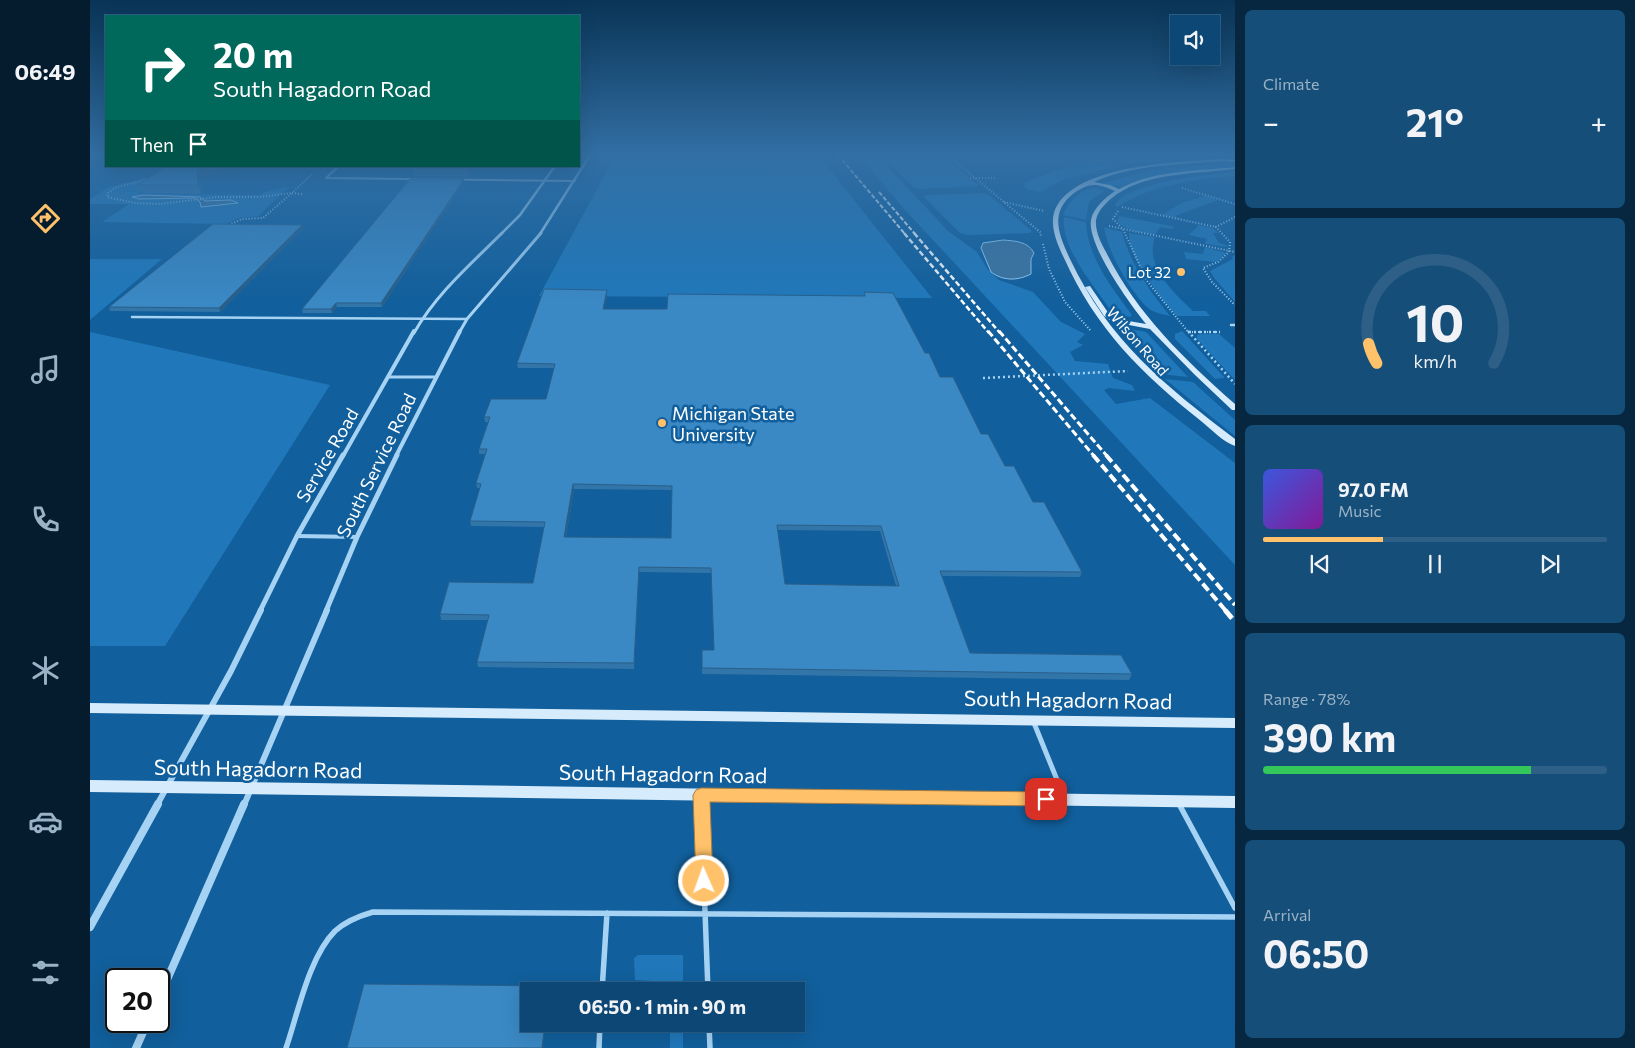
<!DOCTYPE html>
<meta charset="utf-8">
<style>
body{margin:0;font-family:Commissioner,sans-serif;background:#164e7a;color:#f1f3f6;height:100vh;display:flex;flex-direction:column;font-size:19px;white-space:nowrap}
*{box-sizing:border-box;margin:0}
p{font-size:16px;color:#9ab2c5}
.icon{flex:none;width:28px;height:28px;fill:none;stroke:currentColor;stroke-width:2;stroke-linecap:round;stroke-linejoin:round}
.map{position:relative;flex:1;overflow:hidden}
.details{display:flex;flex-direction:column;gap:10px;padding:10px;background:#072740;width:400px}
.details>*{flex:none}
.banner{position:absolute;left:15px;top:15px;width:475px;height:152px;border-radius:0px;box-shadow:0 5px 20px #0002,0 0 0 1px #2d5f87;background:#00695c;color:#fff;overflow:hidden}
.fabs{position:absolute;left:1080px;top:15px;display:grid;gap:10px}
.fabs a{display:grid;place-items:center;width:50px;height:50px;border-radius:0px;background:#0d4775;box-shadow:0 5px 20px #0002,0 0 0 1px #2d5f87;font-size:25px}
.speed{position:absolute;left:15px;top:968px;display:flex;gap:10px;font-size:25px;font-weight:700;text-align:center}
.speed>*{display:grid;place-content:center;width:65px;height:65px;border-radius:50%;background:#0d4775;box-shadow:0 5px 20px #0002,0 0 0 1px #2d5f87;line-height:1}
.speed .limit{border:2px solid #111;border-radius:8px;background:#fff;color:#111}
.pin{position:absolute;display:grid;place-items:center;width:42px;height:42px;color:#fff;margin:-21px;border-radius:10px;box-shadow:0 2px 8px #0006}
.me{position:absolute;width:55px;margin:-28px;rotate:358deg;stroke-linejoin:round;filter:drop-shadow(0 0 4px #0008)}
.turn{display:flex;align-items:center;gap:18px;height:105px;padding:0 25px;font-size:22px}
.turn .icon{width:65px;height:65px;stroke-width:2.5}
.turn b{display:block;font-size:35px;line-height:42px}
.then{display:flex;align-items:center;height:48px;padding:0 25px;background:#0003;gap:10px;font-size:19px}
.big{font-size:38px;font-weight:700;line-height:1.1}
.details .card{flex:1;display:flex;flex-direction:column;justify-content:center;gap:8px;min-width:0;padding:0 18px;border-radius:8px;background:#164e7a}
.details .dial{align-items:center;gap:0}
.dial svg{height:130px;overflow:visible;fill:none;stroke:#2d5f87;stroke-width:7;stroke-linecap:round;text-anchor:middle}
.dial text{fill:#f1f3f6;stroke:none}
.song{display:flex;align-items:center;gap:15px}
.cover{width:60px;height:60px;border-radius:8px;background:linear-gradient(135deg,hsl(230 70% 55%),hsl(290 70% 35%))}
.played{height:5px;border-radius:2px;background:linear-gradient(90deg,#ffc169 35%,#2d5f87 35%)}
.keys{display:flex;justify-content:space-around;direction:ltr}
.heat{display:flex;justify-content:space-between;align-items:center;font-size:28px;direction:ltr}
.charge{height:8px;border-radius:4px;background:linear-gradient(90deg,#34c759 78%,#2d5f87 0)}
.trip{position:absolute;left:430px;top:982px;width:285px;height:50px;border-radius:0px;background:#0d4775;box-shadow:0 5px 20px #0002,0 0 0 1px #2d5f87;font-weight:700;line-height:50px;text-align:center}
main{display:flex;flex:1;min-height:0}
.dock{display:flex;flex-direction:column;width:90px;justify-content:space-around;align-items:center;background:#051c2f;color:#9ab2c5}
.dock .icon{width:35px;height:35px}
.dock .on{color:#ffc169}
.dock b{font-size:22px;color:#f1f3f6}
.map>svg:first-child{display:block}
.green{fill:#2078ba}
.water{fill:#3d749f;stroke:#98d0f8}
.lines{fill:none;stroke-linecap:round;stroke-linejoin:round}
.path-far1{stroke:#a6d3f4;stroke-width:2;stroke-dasharray:1 2;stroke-linecap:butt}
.path{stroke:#a6d3f4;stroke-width:2.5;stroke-dasharray:2 3;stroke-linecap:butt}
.lane-far5{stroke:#a6d3f4;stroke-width:2}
.lane-far4{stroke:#a6d3f4;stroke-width:2.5}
.lane-far3{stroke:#a6d3f4;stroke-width:3}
.lane-far2{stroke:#a6d3f4;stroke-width:4}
.lane-far1{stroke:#a6d3f4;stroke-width:5}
.lane{stroke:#a6d3f4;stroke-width:5.5}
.street-far5{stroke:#a6d3f4;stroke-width:2.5}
.street-far4{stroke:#a6d3f4;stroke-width:3}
.street-far3{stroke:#a6d3f4;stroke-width:4}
.street-far2{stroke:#a6d3f4;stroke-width:5}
.street-far1{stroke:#a6d3f4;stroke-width:6}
.street{stroke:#a6d3f4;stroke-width:8}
.secondary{fill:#d6ecfd;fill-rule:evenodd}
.rail-far4{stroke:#fff;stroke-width:2;stroke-dasharray:4.5 2;stroke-linecap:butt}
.rail-far3{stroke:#fff;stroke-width:2.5;stroke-dasharray:5.5 2.5;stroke-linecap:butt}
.rail-far2{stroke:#fff;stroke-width:3;stroke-dasharray:7 3;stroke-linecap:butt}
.rail-far1{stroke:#fff;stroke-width:4;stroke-dasharray:9 4;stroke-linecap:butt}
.rail{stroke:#fff;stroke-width:5;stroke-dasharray:11 5;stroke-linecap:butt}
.wall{fill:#3275a9;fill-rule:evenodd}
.shaded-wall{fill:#295f89}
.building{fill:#3a88c4;stroke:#295f89;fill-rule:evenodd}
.route{fill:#ffc169;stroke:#a67d44}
.poi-dot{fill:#ffc169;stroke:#115f9c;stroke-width:2}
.labels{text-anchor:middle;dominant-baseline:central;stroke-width:5;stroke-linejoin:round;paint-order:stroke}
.far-poi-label{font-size:15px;fill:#fff;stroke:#115f9c;text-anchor:end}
.far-street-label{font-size:15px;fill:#fff;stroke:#115f9c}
.poi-label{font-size:18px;fill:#fff;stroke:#115f9c;text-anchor:start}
.street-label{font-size:18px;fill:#fff;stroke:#115f9c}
.near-street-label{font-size:21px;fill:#fff;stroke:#115f9c}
</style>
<main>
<nav class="dock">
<b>06:49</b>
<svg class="icon on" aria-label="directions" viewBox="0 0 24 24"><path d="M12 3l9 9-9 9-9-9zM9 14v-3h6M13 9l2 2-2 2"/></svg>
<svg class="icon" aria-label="music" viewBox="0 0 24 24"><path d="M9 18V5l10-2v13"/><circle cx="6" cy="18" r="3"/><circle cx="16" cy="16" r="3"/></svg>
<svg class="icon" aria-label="phone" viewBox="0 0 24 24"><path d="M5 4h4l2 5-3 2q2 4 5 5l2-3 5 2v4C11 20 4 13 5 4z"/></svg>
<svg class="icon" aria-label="climate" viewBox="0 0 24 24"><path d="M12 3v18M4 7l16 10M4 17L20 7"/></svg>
<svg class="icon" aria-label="car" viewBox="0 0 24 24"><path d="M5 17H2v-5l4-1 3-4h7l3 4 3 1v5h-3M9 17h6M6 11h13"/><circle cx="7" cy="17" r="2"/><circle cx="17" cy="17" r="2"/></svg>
<svg class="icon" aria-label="filters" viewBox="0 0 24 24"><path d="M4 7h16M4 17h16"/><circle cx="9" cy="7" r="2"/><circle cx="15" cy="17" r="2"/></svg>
</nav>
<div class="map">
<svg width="1145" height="1048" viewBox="0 0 1145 1048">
<rect width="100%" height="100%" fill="#115f9c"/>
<path class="green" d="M768 155H787L858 231 887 252 898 270 909 280 943 292 971 322 995 334 987 342 993 345 980 352 985 361 1018 364 1023 378 1042 385 1045 391 1019 388 1014 390 1026 404 1060 398 1145 463V565L817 212Z
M1123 155 1043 164 1028 161 1029 157 1035 156Z
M525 156H729L842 298 449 296Z
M849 157 855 158 889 186 831 189 824 188 796 159Z
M1138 163 1145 166 1087 173 1055 179 1029 187 1012 183 1062 170Z
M1012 164 1033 166 974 179 951 192 938 190 934 187 935 182 981 165Z
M1145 172V176C1104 179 1062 185 1027 207L1025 205C1040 181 1118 175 1145 172Z
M54 178V182L65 183 47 194 170 195 174 192 199 187 168 216 149 218 136 224 12 222 39 204H0V199L19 187Z
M1007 188 1014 191 999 202 996 220 973 215C979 201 991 188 1007 188Z
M892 193 899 195 942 231 939 233 878 235 870 233 834 197 837 195Z
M1115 196 1128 200 1085 216 1094 220 1072 215 1091 203Z
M1029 216 1076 225 1084 227 1082 229 1070 227 1065 235C1051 232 1037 232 1027 221Z
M974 217 996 222C997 256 1022 288 1042 315L1040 317 1022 313C1007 288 970 249 974 217Z
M1109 225 1122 228 1129 233H1123L1129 243 1136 245 1137 247 1117 244 1115 243 1117 239 1099 235Z
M1014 227 1032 232C1041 265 1059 290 1080 316 1072 314 1064 313 1058 308 1040 292 1017 250 1014 227Z
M1039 233 1065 237C1054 266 1084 293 1103 311H1116L1120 316H1087C1071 298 1038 258 1039 233Z
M1115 247 1136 253 1126 262 1096 259 1094 252 1113 254Z
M1145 255V302L1125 279 1120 271 1143 259 1142 257Z
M0 259H72L0 320Z
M1029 327 1056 332 1098 377 1070 374 1027 328Z
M1092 331 1134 377V378L1125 379 1085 339V334Z
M0 332 240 385 75 646H0Z
M1112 334H1129L1145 348V380L1107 339V335Z
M1075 379 1103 382 1145 420V436Z
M548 955H593V991H580V982L545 980 544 958Z
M580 1024H593V1048H580Z"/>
<path class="water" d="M54 195 110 197 115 201 141 200 148 203 111 207 110 202 105 198 49 199 42 197Z
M913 240C924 241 938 241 944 253L941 259V274C927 281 913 281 901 272L891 248 893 243Z"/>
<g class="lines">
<path class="path-far1" d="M851 155 860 157 950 232 951 236
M983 157 1013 161
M880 178H907
M58 179 25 188 18 193 17 197 45 203 70 204 128 197H169L202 193 173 218 152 219 141 224 144 226
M1092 188 1145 204
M212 194 202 193 223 173
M914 202 954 211
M1032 207 1126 227
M1028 211 1023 219 1033 229 1057 281 1099 333
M1145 217 1126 227 1140 242 1139 252 1128 262 1113 268 1122 282 1145 305
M1019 226 1145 252
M953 244 959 269 975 302 1001 331
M1099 332H1130"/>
<path class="path" d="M1098 331 1145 384
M1099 332H1130
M893 378 1038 371"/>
<path class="lane-far5" d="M249 166 236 178 485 181"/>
<path class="lane-far4" d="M42 317 377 319
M1141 325H1145"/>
<path class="lane-far3" d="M300 377H345"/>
<path class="lane-far2" d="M207 536 267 537"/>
<path class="lane-far1" d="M944 723 974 797
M611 796V805
M1089 803 1090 805"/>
<path class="lane" d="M611 804 618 991
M1089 804 1145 908
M512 991 517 913
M619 1024 620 1048
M196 1048C208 1013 219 957 245 931 256 921 269 916 283 912L1145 917
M509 1048 510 1024"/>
<path class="street-far5" d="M411 234 430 215 465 166
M450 234 500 155"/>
<path class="street-far4" d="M324 333C346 294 381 264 412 233
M369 333 377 319 451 233"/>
<path class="street-far3" d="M253 456 324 331
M306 456 370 331"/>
<path class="street-far2" d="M170 611 207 536 253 455
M236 611 267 537 307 455"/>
<path class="street-far1" d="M67 805 141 671 171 610
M154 805 237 610"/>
<path class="street" d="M0 927 68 804
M69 998 154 804
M46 1048 58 1021"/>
<path class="secondary" d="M1132 159 1145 160V162L1132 161C1090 165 1043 164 1004 182L1020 185 1029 189C1064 170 1107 171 1145 167V169C1107 174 1060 172 1027 194 1019 200 1008 209 1006 220 1005 231 1011 243 1016 252 1046 313 1094 359 1145 404V410H1142L1104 374 1060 329 1023 322 1014 316 995 287 1000 286 1019 314 1027 319 1056 324C1040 304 997 245 1001 220 1003 208 1015 198 1025 191 1007 183 999 182 983 194 959 213 969 235 980 259 1019 341 1074 385 1145 439V446C1133 442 1121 429 1111 421 1051 373 1006 329 974 258 966 242 957 220 968 204 994 164 1089 162 1132 159Z
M0 703 1145 718V728L0 713Z
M0 780 1145 796V808L0 792Z"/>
<path class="rail-far4" d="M748 155 815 234
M789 192 825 234"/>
<path class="rail-far3" d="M814 233 899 333
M824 233 910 333"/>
<path class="rail-far2" d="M898 331 1004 456
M909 331 1017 456"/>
<path class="rail-far1" d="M1003 455 1136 611
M1016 455 1145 605"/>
<path class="rail" d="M1135 610 1145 622"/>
</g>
<path class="wall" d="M324 166H385L378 177 325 176 323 168Z
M110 178 111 194 51 193 48 185Z
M374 179V182L292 307H247L242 313H213L212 309Z
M213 228 130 312 20 311 19 307Z
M517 290V294L514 309H577L773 295 774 292 835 353 850 377 915 466 943 502 992 572 990 577 852 576 880 653 1042 674 1039 680 612 674V655L624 650 621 573 549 572 544 669 388 667 387 662 398 620H351L350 614 443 583 454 527 381 526 380 521 390 488H387L386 483 395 454H389V449L398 422H395L394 417 456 399 464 368H428L427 363ZM484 489 582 490 581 538 476 537ZM687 530 790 531 806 586 695 584Z"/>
<path class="shaded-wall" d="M122 166H167L110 178 111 194 108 185 107 169Z
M378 166H385L378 177 377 168Z
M374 179V182L292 307 291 303Z
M212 225 213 228 130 312 129 308Z
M517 290V294L514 313 513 309Z
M246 303 247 307 242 313 241 309Z
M483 484 484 489 475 542 474 537Z
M455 1024H456L453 1048H452Z"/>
<path class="building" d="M77 166H122L107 169 108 185H48Z
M324 166H378L377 168H323Z
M320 179H374L291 303H246L241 309H212Z
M123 224 212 225 129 308 19 307Z
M454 289 517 290 513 309H577L578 294 775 296 774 292 803 293 835 353H839L850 377H863L891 434H898L915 466H924L943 502H954L992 572 850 571 880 653 1031 655 1042 674 612 668V650H624L621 568 549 567 544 663 387 662 399 615 350 614 359 582 443 583 455 522 380 521 391 484 386 483 397 449H389L400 417H394L401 399H456L465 364 427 363ZM483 484 582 486 581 538 474 537ZM687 525 791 526 809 586 695 584Z
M274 984 459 986 458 991H439V1024H455L452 1048H257Z"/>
<linearGradient id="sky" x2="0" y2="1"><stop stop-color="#093456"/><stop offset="0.51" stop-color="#326fa4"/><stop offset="1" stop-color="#326fa4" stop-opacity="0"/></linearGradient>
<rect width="1145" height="302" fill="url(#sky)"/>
<path class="route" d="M611 788 956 792 962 794 964 799 962 804 956 806 620 802 623 881 621 887 614 890 608 887 606 881 603 795 606 790Z"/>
<g class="poi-dot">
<circle cx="1091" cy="272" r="5"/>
<circle cx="572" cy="423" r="5"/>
</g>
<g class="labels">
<g class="far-poi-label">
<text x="1081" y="272">Lot 32</text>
</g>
<g class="far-street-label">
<text transform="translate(1048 341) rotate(49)">Wilson Road</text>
</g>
<g class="poi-label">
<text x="582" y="413">Michigan State<tspan x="582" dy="21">University</tspan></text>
</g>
<g class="street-label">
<text transform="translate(237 455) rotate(-60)">Service Road</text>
<text transform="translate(286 465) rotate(-64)">South Service Road</text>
</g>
<g class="near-street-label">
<text transform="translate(978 699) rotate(1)">South Hagadorn Road</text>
<text transform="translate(168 768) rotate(1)">South Hagadorn Road</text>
<text transform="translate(573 773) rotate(1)">South Hagadorn Road</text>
</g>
</g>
</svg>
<div class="fabs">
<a><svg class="icon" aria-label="sound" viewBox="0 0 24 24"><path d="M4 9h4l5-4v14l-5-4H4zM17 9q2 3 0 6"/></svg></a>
</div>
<div class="speed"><div class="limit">20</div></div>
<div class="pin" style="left:956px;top:799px;background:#d93025"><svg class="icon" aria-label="arrive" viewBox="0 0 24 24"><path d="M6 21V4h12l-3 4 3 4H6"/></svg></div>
<svg class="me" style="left:614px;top:881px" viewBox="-20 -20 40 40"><circle r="17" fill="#ffc169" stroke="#fff" stroke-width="3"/><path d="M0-11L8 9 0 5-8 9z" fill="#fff"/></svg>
<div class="trip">06:50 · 1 min · 90 m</div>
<div class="banner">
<div class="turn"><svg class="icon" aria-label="right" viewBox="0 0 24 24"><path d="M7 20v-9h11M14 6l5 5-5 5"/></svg><div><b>20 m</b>South Hagadorn Road</div></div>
<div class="then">Then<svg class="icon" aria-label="arrive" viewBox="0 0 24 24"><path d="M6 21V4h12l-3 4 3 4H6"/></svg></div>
</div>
</div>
<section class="details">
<div class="card"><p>Climate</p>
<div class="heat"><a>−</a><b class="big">21°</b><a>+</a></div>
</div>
<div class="card dial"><svg viewBox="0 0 100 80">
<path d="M14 69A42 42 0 1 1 86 69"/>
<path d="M14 69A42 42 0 0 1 9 57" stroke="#ffc169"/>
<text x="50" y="56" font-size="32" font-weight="700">10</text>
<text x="50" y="72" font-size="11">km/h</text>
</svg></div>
<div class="card">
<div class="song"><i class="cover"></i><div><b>97.0 FM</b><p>Music</p></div></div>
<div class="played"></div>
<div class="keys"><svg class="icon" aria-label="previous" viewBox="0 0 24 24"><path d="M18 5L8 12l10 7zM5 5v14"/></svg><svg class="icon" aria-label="pause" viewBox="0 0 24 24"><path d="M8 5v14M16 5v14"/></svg><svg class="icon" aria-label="next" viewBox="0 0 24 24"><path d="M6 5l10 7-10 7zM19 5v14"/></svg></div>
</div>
<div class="card"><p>Range · 78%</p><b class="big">390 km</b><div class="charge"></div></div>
<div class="card"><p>Arrival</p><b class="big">06:50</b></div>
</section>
</main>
